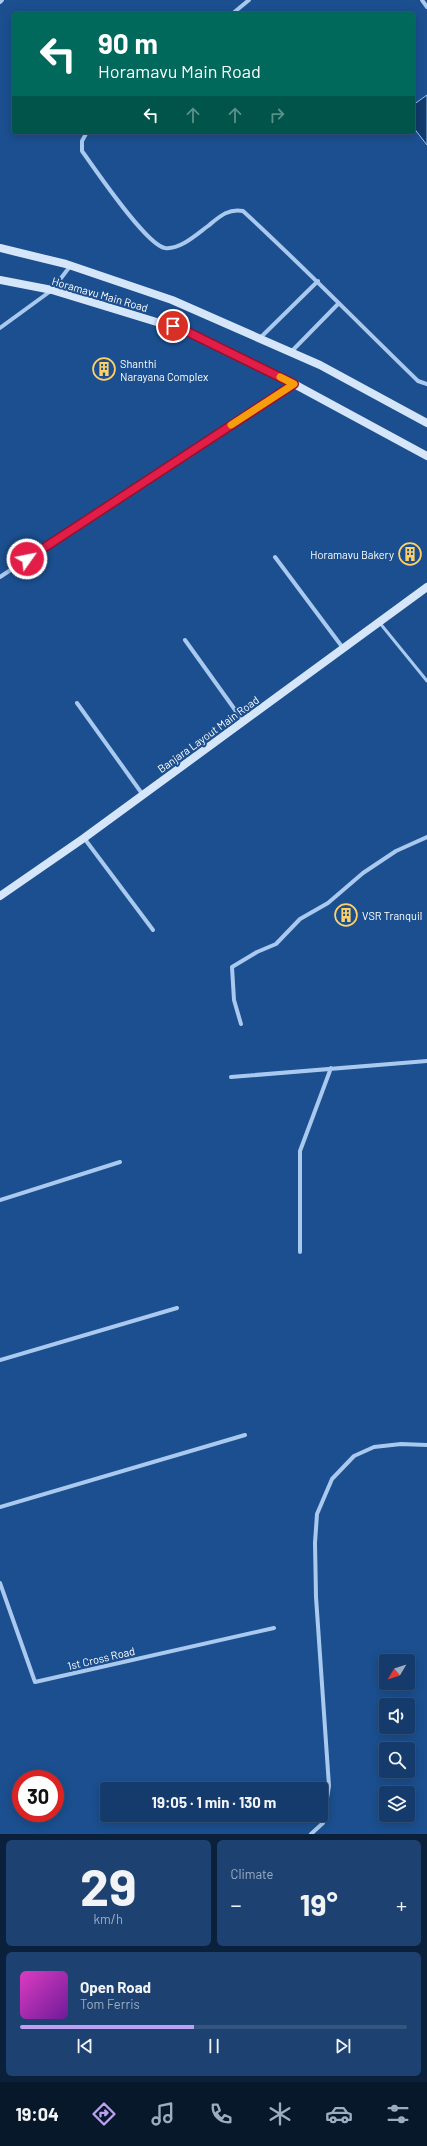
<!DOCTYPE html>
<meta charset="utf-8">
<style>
body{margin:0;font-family:Barlow,sans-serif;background:#1d4271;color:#f1f3f6;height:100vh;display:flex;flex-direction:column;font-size:15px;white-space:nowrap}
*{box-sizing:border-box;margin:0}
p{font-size:13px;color:#9dadc1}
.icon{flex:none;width:22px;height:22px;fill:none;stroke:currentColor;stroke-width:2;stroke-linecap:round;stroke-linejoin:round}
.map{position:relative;height:1834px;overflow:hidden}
.details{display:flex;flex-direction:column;gap:6px;padding:6px;background:#0b203b;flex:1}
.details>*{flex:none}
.top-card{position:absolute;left:12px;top:12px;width:403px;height:122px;border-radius:4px;box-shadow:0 2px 10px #0003,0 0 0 1px #33557e;background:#00695c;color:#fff;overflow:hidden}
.needle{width:26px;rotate:231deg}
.controls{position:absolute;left:379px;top:1654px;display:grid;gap:8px}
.controls a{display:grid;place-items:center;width:36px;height:36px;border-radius:4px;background:#143b6b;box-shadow:0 2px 10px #0003,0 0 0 1px #33557e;font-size:20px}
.speed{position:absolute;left:12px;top:1770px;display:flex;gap:8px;font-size:20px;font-weight:700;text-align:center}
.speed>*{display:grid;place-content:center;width:52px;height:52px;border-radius:50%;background:#143b6b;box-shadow:0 2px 10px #0003,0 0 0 1px #33557e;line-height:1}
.speed .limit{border:6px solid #d22;background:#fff;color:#111}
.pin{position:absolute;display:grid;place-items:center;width:34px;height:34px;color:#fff;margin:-17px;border:2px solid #fff;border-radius:50%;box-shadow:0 1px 4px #0007}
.me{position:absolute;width:44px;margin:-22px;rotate:57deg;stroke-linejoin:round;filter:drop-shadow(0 0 3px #0008)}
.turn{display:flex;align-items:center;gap:14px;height:84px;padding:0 20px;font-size:18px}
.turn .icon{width:52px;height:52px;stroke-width:2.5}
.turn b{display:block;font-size:28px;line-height:34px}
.lanes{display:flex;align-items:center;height:38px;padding:0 20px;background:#0003;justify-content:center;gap:20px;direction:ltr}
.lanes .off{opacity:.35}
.big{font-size:30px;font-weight:700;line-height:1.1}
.details .tile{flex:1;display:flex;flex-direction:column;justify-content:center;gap:6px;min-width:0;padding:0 14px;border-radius:6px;background:#1d4271}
.details .dial{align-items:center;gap:0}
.dial b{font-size:52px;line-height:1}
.song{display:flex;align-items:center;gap:12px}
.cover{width:48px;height:48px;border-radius:6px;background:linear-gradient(135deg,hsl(310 70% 55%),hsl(280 70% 35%))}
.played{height:4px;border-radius:2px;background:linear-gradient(90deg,#bca0f2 45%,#33557e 45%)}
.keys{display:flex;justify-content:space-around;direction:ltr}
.heat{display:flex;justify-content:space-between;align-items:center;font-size:22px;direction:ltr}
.details .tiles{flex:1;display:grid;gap:6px;grid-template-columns:1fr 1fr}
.tile:last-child{grid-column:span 2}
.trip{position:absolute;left:100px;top:1782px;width:228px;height:40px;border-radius:4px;background:#143b6b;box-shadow:0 2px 10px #0003,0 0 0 1px #33557e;font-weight:700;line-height:40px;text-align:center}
.tabs{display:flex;height:64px;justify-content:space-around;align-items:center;background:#08182b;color:#9dadc1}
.tabs .icon{width:28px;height:28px}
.tabs .current{color:#bca0f2}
.tabs b{font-size:18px;color:#f1f3f6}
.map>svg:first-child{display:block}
.water{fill:#123a6d;stroke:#9cc4f0}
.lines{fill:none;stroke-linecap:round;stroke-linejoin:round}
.lane{stroke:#a9c9ee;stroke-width:3}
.street{stroke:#a9c9ee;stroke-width:4}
.secondary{stroke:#d6e6fa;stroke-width:8}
.route-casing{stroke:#92132f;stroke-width:10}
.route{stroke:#e11d48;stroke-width:7}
.slow{stroke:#f59e0b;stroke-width:7}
.labels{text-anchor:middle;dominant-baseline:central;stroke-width:4;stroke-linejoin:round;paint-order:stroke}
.street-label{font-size:11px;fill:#fff;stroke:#1b4f8f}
.poi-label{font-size:11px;fill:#fff;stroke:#1b4f8f;text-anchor:start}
</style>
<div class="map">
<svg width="427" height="1834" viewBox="0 0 427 1834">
<rect width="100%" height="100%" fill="#1b4f8f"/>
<path class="water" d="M427 95V145L413 127V105Z"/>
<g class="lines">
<path class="lane" d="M379 622 427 681"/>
<path class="street" d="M422 0 427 7
M0 2 2 0
M232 14 249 0
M87 132 82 141V151C95 169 146 245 165 248 180 250 197 234 208 226 219 217 228 208 243 211 303 266 359 324 418 381L427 384
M0 328 52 290 71 265
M260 338 318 281
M291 352 338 304
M275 557 343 648
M0 577 294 384
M185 640 243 721
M77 703 143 795
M84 838 153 930
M241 1024 234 1000 232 967 257 952 276 944 300 919 328 903 363 873 396 851 427 837
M231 1077 427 1061
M0 1200 120 1162
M300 1252V1151L331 1068
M0 1360 177 1308
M0 1507 245 1435
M0 1583 35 1682 274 1628
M311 1834 323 1823 329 1786 316 1597 315 1543 317 1514 332 1479 354 1456 374 1447 401 1444 427 1445"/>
<path class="secondary" d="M0 248 66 264 172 300 320 365 427 423
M0 280 52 290 186 331 294 384 427 456
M0 896 84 838 427 587"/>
</g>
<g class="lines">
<g class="route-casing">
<path id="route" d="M27 559 294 384 186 331 173 326"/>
</g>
<use href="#route" class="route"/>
<path class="slow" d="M231 425 294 384 280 377"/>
</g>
<defs>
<g id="building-ring" transform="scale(1.15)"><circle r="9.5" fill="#1b4f8f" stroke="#ffd166" stroke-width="1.5"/><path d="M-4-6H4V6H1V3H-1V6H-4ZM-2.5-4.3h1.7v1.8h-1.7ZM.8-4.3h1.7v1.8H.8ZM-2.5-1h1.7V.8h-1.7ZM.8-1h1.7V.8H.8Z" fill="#ffd166"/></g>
</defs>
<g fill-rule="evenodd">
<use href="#building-ring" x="104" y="369"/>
<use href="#building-ring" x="410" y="554"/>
<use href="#building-ring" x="346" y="915"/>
</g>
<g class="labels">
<g class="street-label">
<text transform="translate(100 294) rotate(16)">Horamavu Main Road</text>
<text transform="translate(208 734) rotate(-36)">Banjara Layout Main Road</text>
<text transform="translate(101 1658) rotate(-13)">1st Cross Road</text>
</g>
<g class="poi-label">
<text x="120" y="363">Shanthi<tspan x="120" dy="13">Narayana Complex</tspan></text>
<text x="394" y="554" text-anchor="end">Horamavu Bakery</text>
<text x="362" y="915">VSR Tranquil</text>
</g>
</g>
</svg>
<div class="controls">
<a><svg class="needle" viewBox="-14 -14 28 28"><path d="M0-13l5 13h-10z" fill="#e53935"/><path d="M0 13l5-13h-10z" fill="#9dadc1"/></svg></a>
<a><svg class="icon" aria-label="sound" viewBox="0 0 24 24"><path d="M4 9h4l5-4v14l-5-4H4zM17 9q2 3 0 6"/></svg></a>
<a><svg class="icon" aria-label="search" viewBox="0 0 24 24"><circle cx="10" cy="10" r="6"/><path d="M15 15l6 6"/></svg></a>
<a><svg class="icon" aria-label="layers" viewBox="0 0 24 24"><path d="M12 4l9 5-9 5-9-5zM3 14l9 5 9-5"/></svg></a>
</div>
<div class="speed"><div class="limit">30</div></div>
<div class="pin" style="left:173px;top:326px;background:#d93025"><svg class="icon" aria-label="arrive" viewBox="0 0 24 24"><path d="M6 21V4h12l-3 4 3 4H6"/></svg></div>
<svg class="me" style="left:27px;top:559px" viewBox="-20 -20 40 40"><circle r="17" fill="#e11d48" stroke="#fff" stroke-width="3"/><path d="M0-11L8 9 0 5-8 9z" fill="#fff"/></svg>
<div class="trip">19:05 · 1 min · 130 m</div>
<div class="top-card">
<div class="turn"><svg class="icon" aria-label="left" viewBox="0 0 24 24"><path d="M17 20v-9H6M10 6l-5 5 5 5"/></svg><div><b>90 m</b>Horamavu Main Road</div></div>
<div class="lanes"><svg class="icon" aria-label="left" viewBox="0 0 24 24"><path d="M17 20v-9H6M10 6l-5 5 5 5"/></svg><svg class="icon off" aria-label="ahead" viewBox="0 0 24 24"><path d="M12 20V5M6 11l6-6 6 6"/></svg><svg class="icon off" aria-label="ahead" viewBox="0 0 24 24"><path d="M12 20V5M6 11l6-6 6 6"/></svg><svg class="icon off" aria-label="right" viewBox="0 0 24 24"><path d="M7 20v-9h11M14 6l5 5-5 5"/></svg></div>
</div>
</div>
<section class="details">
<div class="tiles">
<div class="tile dial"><b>29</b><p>km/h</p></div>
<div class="tile"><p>Climate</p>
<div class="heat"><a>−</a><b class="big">19°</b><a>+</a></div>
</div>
<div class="tile">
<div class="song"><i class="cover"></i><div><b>Open Road</b><p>Tom Ferris</p></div></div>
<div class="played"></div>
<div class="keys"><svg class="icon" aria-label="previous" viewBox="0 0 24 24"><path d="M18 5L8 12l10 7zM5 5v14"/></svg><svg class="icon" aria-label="pause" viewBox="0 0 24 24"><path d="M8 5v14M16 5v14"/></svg><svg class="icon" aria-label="next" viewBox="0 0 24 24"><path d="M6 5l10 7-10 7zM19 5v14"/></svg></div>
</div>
</div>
</section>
<nav class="tabs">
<b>19:04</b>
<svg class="icon current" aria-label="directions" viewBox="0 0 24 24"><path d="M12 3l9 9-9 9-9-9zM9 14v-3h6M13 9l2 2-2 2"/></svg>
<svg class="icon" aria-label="music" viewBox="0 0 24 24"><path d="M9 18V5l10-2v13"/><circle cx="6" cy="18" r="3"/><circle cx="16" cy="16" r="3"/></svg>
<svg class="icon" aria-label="phone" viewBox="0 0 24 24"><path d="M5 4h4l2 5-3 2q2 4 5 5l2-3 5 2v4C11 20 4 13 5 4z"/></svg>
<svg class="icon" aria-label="climate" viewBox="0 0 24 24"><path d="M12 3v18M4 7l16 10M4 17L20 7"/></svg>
<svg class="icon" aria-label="car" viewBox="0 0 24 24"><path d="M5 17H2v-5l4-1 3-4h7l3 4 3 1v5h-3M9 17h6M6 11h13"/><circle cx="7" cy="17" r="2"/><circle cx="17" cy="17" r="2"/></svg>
<svg class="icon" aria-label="filters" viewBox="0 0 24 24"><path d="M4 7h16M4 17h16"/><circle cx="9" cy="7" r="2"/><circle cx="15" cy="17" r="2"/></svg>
</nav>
